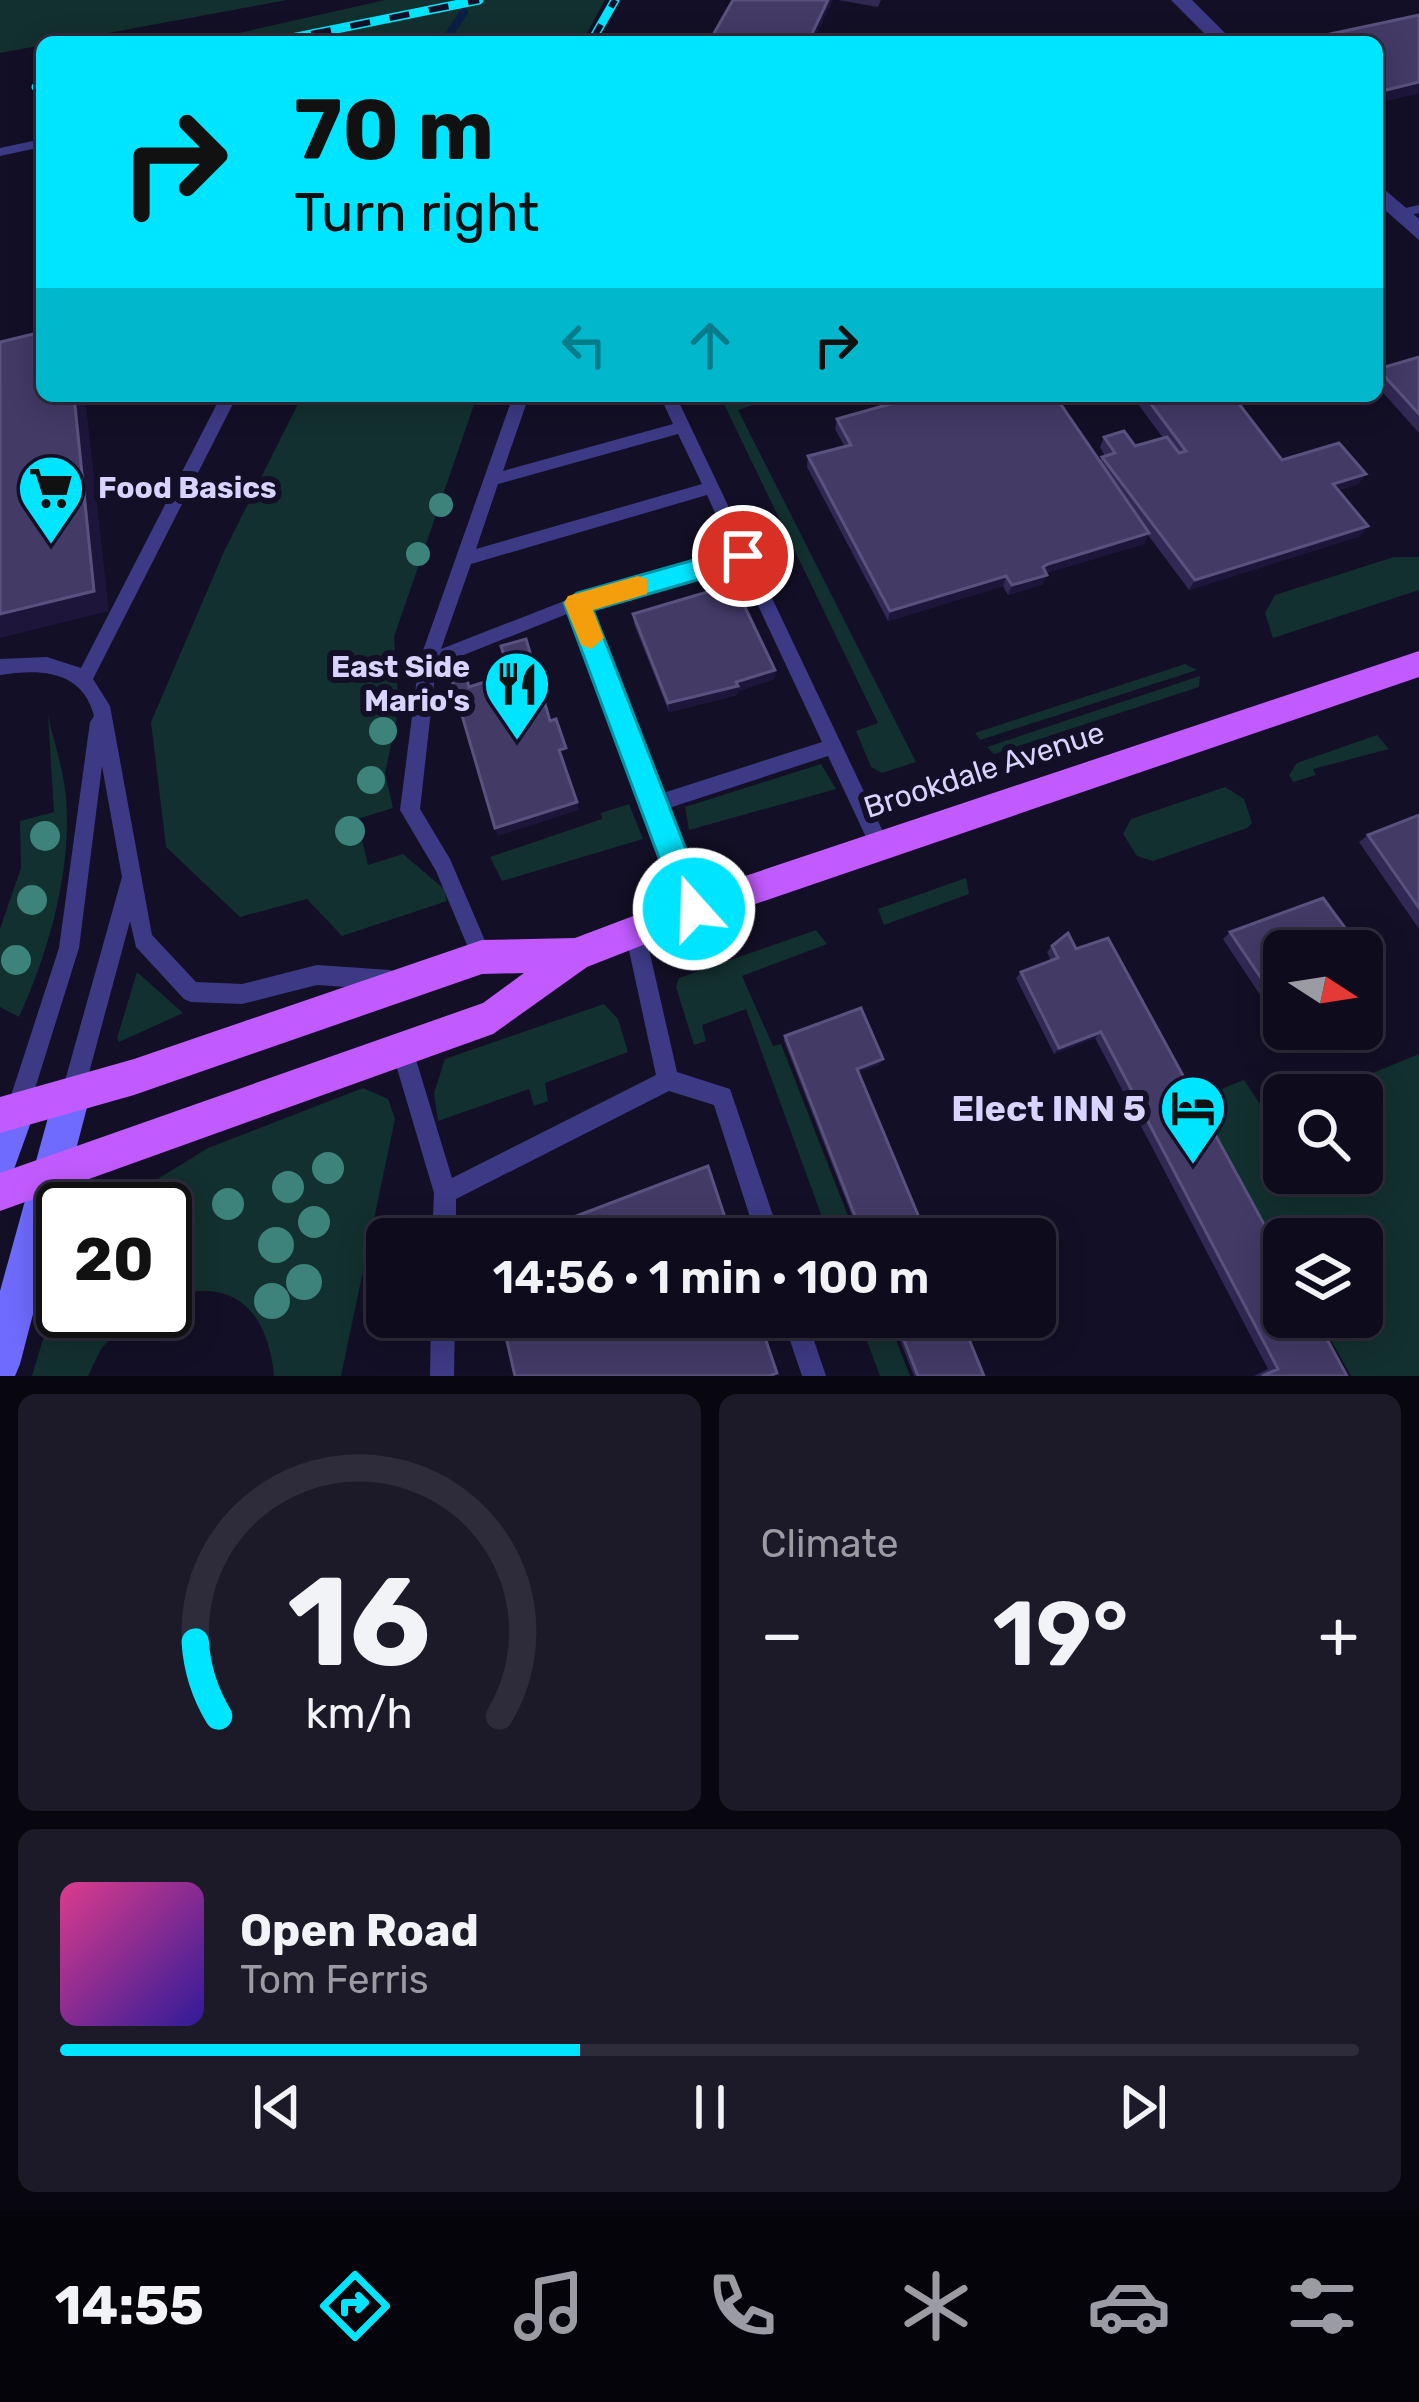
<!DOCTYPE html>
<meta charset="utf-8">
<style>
body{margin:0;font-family:Rubik,sans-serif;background:#1c1929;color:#f1f3f6;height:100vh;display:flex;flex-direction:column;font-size:45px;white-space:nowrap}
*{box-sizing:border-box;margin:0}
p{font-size:39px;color:#9b9ba3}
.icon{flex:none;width:66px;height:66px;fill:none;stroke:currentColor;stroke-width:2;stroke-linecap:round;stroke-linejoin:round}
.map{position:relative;height:1376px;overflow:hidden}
.side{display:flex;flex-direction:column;gap:18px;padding:18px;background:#08060f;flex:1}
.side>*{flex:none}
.top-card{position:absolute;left:36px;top:36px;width:1347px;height:366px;border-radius:18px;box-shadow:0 6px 30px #0003,0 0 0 3px #2e2b3b;background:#00e5ff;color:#111;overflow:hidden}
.needle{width:78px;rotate:102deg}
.buttons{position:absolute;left:1263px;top:930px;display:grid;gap:24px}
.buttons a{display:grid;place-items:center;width:120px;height:120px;border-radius:18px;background:#0e0b1c;box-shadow:0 6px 30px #0003,0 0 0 3px #2e2b3b;font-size:60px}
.speed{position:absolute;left:36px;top:1182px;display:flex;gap:24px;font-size:60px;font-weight:700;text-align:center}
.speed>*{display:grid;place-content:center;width:156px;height:156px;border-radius:50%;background:#0e0b1c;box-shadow:0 6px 30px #0003,0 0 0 3px #2e2b3b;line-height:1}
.speed .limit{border:6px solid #111;border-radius:18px;background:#fff;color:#111}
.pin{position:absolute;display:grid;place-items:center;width:102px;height:102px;color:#fff;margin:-51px;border:6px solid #fff;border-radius:50%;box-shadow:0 3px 12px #0007}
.me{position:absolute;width:132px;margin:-66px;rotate:340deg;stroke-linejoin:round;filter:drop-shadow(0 0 9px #0008)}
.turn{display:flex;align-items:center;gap:42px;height:252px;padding:0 60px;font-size:54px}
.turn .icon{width:156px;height:156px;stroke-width:2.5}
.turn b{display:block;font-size:84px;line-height:102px}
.lanes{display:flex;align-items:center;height:114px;padding:0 60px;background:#0003;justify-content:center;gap:60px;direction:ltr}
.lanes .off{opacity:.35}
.big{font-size:90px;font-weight:600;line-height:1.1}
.side .card{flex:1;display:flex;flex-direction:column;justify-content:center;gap:18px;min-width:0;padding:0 42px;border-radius:18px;background:#1c1929}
.side .dial{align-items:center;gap:0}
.dial svg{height:312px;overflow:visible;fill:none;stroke:#2e2b3b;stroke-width:7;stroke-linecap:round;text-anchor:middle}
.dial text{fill:#f1f3f6;stroke:none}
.song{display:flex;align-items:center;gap:36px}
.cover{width:144px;height:144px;border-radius:18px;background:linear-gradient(135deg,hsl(330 70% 55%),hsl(250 70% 35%))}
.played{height:12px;border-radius:6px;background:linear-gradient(90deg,#00e5ff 40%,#2e2b3b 40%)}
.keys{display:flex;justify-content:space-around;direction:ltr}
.heat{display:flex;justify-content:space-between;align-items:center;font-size:66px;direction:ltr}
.side .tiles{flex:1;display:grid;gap:18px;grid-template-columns:1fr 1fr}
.card:last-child{grid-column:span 2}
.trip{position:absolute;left:366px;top:1218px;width:690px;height:120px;border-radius:18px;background:#0e0b1c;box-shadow:0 6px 30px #0003,0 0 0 3px #2e2b3b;font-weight:600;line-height:120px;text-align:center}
.dock{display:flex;height:192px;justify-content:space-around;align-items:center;background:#06040b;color:#9b9ba3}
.dock .icon{width:84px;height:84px}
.dock .active{color:#00e5ff}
.dock b{font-size:54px;color:#f1f3f6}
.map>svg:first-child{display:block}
.green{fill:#12302f}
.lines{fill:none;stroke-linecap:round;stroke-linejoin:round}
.stream{stroke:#0a1f44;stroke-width:8}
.service{fill:#3d3a85;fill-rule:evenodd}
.minor{fill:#3d3a85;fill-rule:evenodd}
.secondary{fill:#6f6bff;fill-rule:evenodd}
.primary{fill:#c25bff;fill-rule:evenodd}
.rail-casing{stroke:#00e5ff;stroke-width:9}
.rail{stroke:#130f26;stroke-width:6;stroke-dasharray:20;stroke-linecap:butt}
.tree{fill:#3d827b}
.wall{fill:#312854}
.shaded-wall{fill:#1d163a}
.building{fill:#433a66;stroke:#5a527e;stroke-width:3}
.route{fill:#00e5ff;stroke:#0095a6;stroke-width:3}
.slow{fill:#f59e0b}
.labels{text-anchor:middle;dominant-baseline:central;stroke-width:12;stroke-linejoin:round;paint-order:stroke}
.poi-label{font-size:30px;font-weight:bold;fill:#d9d4ff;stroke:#130f26;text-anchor:start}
.street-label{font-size:30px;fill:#d9d4ff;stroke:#130f26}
.near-poi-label{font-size:36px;font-weight:bold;fill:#d9d4ff;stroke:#130f26;text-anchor:end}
</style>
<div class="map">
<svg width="1419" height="1376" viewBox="0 0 1419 1376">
<rect width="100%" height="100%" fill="#130f26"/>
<path class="green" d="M0 0H287L0 53Z
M385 0H605L582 42H199Z
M302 396H477L394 637 399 708 385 773 393 808 357 819 368 865 403 854 444 889 447 901 342 936 307 899 240 917 166 847 151 722 223 554Z
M720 396H781L738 410 916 762 882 773 871 767 856 731 878 723Z
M1394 557H1419V590L1273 638 1265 613 1275 595Z
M1185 664 1197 670 980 740 975 733Z
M1200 676 1199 687 994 754 987 747Z
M48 716C54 742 64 771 66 798 72 870 49 952 19 1017L0 1007V929L21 868 20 821 54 812Z
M1377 735 1389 749 1313 769 1316 775 1293 782 1289 775 1297 763Z
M821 764 836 789 689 830 685 807Z
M1225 787 1244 799 1252 823 1247 828 1153 861 1137 856 1123 834 1131 819Z
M629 804 643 839 502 881 490 857 602 819 601 813Z
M966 878 969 894 884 925 878 909Z
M816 930 827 944 742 976 773 1046 781 1044 857 1239H830L746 1009 702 1025 706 1041 694 1045 676 987 679 978Z
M137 972 183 1013 119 1042 117 1038Z
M604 1004 618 1019 628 1052 545 1083 548 1101 534 1106 529 1089 438 1121 434 1093 445 1059Z
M1419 1054V1376H1351L1318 1317H1362V1239H1284V1257L1196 1099 1244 1080 1284 1140V1173H1362V1095H1319Z
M363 1088 388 1099 395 1119 341 1376H274C268 1310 232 1274 165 1299V1209H109L208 1148Z
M63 1272V1311H137L101 1349 88 1376H32Z
M858 1317H887L910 1376H880Z"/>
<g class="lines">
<path class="stream" d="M444 42 464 12"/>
<path class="service" d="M42 139V147L0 156V148Z
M1419 205V213L1401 217 1394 213 1396 210Z
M221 396H237L93 679 110 706 152 935 196 982 242 984 317 965 390 970 397 973 400 980 397 987 390 990 317 985 242 1004 191 1002 184 999 136 947 130 921 83 1095 80 1103 72 1106 64 1103 61 1095 122 877 102 766 79 948 28 1111 25 1119 17 1122 9 1119 6 1111 59 948 90 722 94 716C82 669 39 669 0 675V659L47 657 81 668Z
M513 396H529L503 471 673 424 660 396H676L887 840 890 846 887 852 880 855 873 852 828 756 666 809 704 909 701 916 694 919 687 916 572 612 436 666 420 809 450 859 492 957 489 964 482 967 475 964 436 871 400 810 419 662ZM678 434 702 484 476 549 498 484ZM707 495 733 553 577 596 441 649 471 564ZM739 565 822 742 660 794 587 607Z
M635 922 642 925 645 932 677 1072 730 1089 781 1239H757L714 1105 669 1091 456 1199V1239H432L434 1193 391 1048 394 1040 402 1037 410 1040 452 1178 656 1075 625 932 628 925Z
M431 1317H455L454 1376H430Z
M782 1317H806L826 1376H802Z"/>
<path class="minor" d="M1171 0H1192L1234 42H1213Z
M1377 183 1419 219V240L1377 203Z"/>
<path class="secondary" d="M72 1078 85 1083 90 1096 20 1364 15 1376H0V1291L54 1096 59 1083Z
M17 1093 30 1098 35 1111 13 1172 0 1178V1108L4 1098Z"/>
<path class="primary" d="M1419 651V677L694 925 587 967 493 1034 0 1211V1173L483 1003 524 973 482 974 134 1095 0 1133V1097L134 1059 482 940 575 938 694 893Z"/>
<g class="rail-casing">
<path id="rail" d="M272 42 479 0
M591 42 615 0
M36 87 42 85"/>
</g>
<use href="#rail" class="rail"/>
</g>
<g class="tree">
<circle cx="441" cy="505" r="12"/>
<circle cx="418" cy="554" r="12"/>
<circle cx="383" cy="731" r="14"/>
<circle cx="371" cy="780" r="14"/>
<circle cx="350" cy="831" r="15"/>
<circle cx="45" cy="836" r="15"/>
<circle cx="32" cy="900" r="15"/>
<circle cx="16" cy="960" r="15"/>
<circle cx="328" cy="1168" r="16"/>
<circle cx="288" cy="1187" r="16"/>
<circle cx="228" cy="1204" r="16"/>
<circle cx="314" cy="1222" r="16"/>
<circle cx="276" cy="1245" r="18"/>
<circle cx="304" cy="1282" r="18"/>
<circle cx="272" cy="1301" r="18"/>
</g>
<path class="wall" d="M838 0H881L878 7Z
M1419 15V93L1380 102 1377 99V42H1323L1326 35Z
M1419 357V433L1377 386 1378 369Z
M887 396H1055L1100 461 1102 457 1105 456 1100 447 1104 437 1135 446 1163 438 1132 396H1233L1282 460 1366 474 1358 484 1339 490 1360 536 1189 590 1148 535 1144 544 1046 573 1043 584 1008 595 1003 586 888 621 807 467 808 456 845 447 835 429 837 419 890 404 887 399Z
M633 614 775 670 774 679 738 691 737 695 669 712 634 624Z
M1419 815V929L1359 842 1368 835Z
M1230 932 1354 940 1349 944 1284 951V1016L1276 1019 1223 939Z
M1052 946 1076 949 1347 1376H1254L1268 1369 1095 1038 1054 1054 1016 978 1021 972 1051 961 1047 952Z
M785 1036 880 1064 859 1072 928 1239H861L784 1041Z
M891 1317H960L984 1376H914Z"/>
<path class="shaded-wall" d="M828 0H833L813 42H808Z
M1419 82V93L1380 102 1386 90Z
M74 396H85L109 611 0 638V614Z
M1366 474 1358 484 1326 494 1333 484Z
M1368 526 1360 536 1189 590 1195 580Z
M1149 533 1144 544 1044 574 1047 575 1043 584 1008 595 1012 585 1048 564Z
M1006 576 1003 586 888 621 890 611Z
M775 670 774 679 738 691 737 695 669 712 668 703Z
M577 802 579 810 498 836 495 828Z
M1101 1032 1095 1038 1054 1054 1059 1048Z
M883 1059 880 1064 855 1074 857 1069Z"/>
<path class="building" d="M733 0H828L808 42H709Z
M1419 15V82L1386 90 1377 82V42H1333L1326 35Z
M42 332V396H74L94 591 0 614V342Z
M1419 357V414L1378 369Z
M893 396H1055L1149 533 1048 564 1043 567 1047 575 1012 585 1006 576 890 611 808 456 851 445 837 419 897 402Z
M1145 396H1233L1282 460 1339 443 1366 474 1333 484 1368 526 1195 580 1102 457 1115 453 1104 437 1124 431 1135 446 1167 437 1179 453 1186 451Z
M734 584 775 670 736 682 738 686 668 703 633 614Z
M526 639 550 721 556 719 566 748 559 750 577 802 495 828 447 664 461 660 469 687 510 674 501 646Z
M1419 815V908L1368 835Z
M1323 898 1354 940 1348 942 1354 951H1284V1012L1230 932Z
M1068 933 1076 949 1108 938 1284 1261V1317H1315L1347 1376H1262L1278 1369 1101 1032 1059 1048 1021 972 1058 958 1052 946Z
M1362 963 1372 979 1362 983Z
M861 1008 883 1059 857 1069 928 1239H864L785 1036Z
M708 1166 732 1239H571L566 1220Z
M557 1317H758L777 1373 769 1376H515L506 1337Z
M895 1317H960L984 1376H918Z"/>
<path class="route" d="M743 546 752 549V564L593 610 709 909 704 920 694 924 683 920 678 909 564 603 577 593Z"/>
<path class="slow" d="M638 576 647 579V594L593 610 604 638 591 649 581 645 564 603 568 596Z"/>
<defs>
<g id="supermarket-pin" transform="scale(3.45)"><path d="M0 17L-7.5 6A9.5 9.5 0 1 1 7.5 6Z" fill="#00e5ff" stroke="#130f26"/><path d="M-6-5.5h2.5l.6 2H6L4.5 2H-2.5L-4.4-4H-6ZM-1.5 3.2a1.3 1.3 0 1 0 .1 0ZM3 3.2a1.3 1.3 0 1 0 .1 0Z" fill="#111"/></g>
<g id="restaurant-pin" transform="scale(3.45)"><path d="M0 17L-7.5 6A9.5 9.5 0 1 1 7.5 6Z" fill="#00e5ff" stroke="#130f26"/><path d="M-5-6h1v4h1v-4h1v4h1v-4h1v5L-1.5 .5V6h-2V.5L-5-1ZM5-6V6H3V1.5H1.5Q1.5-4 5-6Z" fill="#111"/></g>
<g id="hotel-pin" transform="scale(3.45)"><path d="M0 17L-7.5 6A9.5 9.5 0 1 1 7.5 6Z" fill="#00e5ff" stroke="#130f26"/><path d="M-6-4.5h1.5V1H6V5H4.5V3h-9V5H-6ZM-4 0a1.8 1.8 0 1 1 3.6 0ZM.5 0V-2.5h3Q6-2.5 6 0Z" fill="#111"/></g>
</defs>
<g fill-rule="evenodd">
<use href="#supermarket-pin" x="51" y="488"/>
<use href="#restaurant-pin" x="517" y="684"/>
<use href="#hotel-pin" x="1193" y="1108"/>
</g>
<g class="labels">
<g class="poi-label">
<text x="98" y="488">Food Basics</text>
<text x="470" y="667" text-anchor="end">East Side<tspan x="470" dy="34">Mario's</tspan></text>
</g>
<g class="street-label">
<text transform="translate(984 770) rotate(-18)">Brookdale Avenue</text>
</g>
<g class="near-poi-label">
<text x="1146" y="1108">Elect INN 5</text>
</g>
</g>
</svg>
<div class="buttons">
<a><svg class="needle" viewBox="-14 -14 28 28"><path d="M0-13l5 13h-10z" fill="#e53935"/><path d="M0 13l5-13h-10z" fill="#9b9ba3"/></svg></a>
<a><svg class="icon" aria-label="search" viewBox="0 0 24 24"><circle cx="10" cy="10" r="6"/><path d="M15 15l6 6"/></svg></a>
<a><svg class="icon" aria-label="layers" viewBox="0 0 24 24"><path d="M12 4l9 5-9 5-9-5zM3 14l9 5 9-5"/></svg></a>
</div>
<div class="speed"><div class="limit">20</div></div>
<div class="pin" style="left:743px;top:556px;background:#d93025"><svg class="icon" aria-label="arrive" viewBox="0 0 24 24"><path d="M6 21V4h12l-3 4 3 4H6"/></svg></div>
<svg class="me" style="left:694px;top:909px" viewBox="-20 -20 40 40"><circle r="17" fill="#00e5ff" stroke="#fff" stroke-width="3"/><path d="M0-11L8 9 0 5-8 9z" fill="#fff"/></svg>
<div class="trip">14:56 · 1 min · 100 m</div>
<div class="top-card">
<div class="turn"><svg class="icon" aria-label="right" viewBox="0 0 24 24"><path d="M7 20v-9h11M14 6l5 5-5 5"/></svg><div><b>70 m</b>Turn right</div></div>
<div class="lanes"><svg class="icon off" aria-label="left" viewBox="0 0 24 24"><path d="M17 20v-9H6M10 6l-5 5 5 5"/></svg><svg class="icon off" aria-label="ahead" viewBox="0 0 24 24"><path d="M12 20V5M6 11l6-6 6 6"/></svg><svg class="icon" aria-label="right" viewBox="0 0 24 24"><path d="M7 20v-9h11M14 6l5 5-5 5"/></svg></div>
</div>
</div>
<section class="side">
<div class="tiles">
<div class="card dial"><svg viewBox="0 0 100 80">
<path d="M14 69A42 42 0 1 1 86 69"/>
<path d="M14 69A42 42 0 0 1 8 50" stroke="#00e5ff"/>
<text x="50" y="56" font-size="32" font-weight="700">16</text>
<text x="50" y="72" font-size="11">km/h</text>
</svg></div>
<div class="card"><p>Climate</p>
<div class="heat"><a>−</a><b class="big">19°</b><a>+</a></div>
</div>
<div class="card">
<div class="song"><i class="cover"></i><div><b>Open Road</b><p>Tom Ferris</p></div></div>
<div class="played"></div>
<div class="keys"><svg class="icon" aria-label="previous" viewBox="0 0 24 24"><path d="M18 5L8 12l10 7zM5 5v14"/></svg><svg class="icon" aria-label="pause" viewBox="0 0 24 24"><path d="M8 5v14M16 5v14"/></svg><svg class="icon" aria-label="next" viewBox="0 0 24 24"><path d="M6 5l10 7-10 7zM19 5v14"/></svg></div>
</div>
</div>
</section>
<nav class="dock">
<b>14:55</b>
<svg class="icon active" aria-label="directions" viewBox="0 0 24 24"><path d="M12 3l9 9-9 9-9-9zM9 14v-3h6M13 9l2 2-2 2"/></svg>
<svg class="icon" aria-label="music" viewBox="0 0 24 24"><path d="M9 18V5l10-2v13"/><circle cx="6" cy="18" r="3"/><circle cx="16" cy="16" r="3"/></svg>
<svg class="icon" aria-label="phone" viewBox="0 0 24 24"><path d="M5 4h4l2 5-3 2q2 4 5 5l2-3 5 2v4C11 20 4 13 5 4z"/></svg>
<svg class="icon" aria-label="climate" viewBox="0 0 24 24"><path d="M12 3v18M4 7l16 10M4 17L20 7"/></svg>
<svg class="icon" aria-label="car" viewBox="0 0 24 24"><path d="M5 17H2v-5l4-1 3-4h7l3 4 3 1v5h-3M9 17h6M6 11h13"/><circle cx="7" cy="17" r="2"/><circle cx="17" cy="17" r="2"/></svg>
<svg class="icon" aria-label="filters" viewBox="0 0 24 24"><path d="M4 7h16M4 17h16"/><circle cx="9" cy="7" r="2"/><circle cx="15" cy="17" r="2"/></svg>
</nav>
